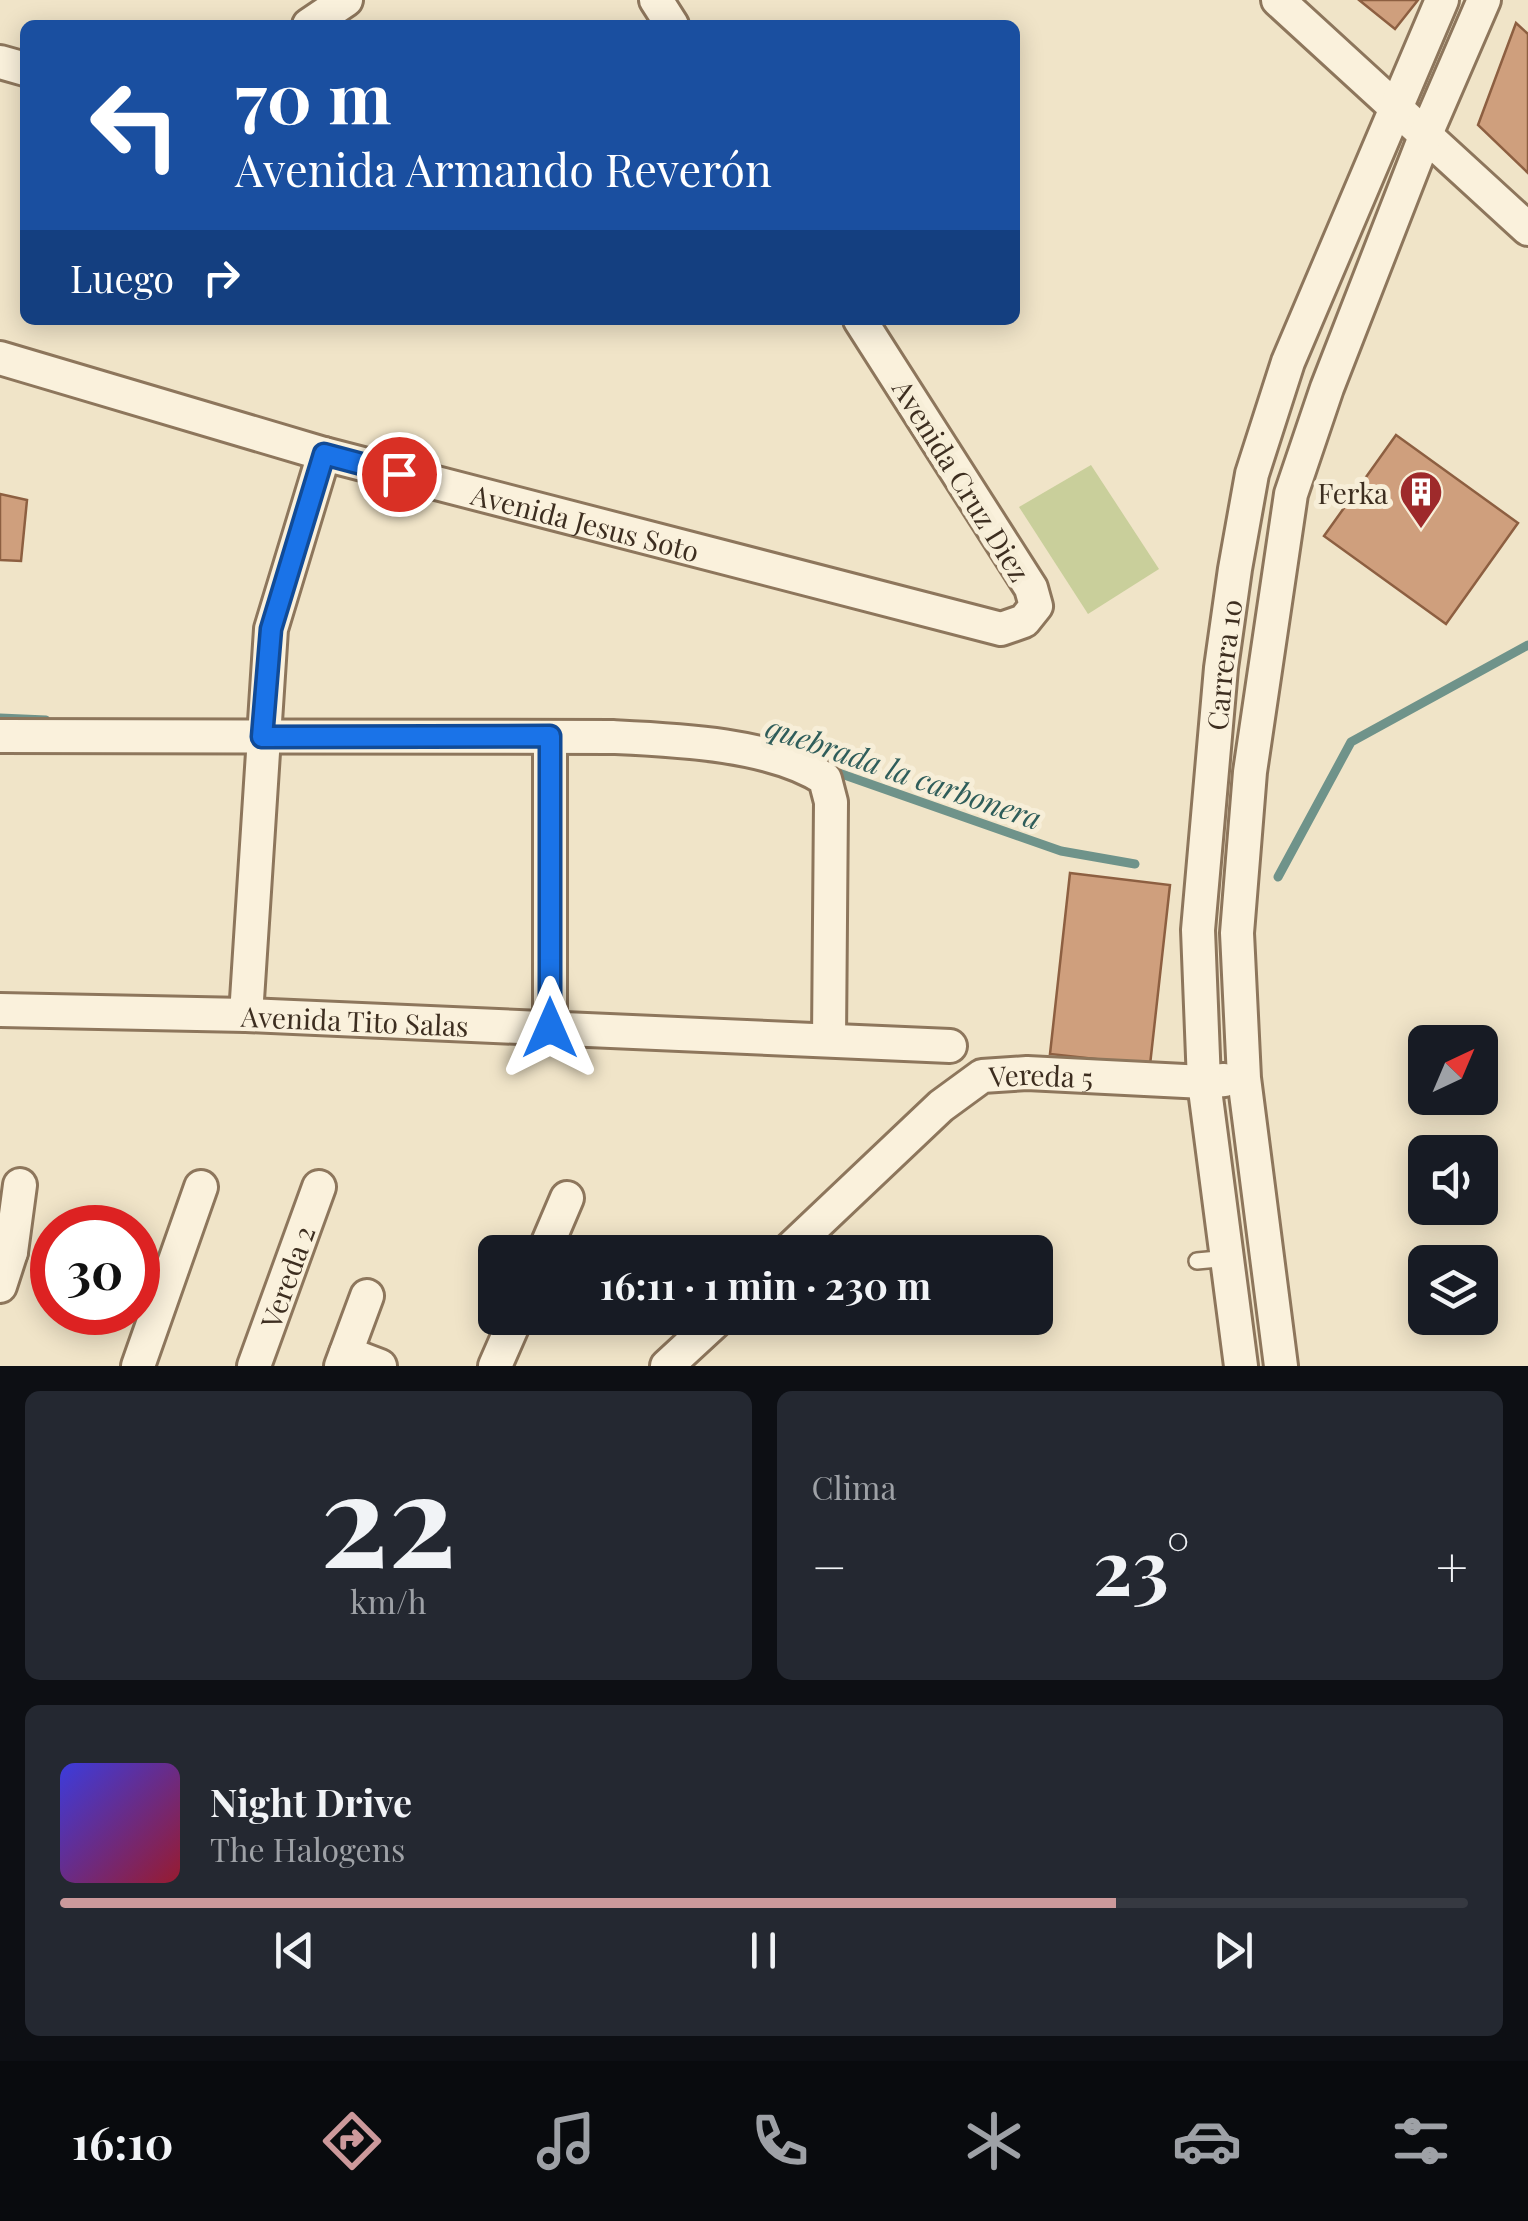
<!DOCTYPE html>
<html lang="es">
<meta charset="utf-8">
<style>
body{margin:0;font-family:"Playfair Display",serif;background:#242831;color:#f1f3f6;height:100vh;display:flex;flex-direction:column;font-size:38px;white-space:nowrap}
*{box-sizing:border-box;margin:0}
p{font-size:32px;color:#9ea1a6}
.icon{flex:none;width:55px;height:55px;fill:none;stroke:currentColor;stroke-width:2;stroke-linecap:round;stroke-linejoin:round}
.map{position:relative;height:1366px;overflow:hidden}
.side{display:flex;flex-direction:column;gap:25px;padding:25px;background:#0d0f14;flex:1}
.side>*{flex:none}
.hud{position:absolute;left:20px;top:20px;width:1000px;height:305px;border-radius:15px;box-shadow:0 5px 25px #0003;background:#1a4fa0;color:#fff;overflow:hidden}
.needle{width:65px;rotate:44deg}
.fabs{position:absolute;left:1408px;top:1025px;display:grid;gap:20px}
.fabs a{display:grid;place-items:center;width:90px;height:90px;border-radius:15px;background:#171b24;box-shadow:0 5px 25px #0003;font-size:50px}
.speed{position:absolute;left:30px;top:1205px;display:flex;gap:20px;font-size:50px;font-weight:700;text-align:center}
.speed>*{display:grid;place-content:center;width:130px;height:130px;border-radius:50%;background:#171b24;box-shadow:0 5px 25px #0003;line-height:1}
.speed .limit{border:15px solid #d22;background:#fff;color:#111}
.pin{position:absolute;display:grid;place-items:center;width:85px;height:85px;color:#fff;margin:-42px;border:5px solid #fff;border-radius:50%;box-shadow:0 2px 10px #0007}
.me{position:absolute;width:110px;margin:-55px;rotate:0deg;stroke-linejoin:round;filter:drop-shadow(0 0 8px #0008)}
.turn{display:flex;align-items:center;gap:35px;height:210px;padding:0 50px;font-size:45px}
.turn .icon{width:130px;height:130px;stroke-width:2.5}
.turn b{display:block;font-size:70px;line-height:85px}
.then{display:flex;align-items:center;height:95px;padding:0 50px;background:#0003;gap:20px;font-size:38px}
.big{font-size:75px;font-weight:700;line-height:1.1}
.side .widget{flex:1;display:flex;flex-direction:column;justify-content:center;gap:15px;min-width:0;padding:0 35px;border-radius:15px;background:#242831}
.side .dial{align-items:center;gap:0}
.dial b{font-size:130px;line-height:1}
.song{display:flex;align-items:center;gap:30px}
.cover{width:120px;height:120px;border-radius:15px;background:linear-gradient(135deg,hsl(240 70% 55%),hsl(350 70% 35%))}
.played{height:10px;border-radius:5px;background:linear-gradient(90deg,#cc999b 75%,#363941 75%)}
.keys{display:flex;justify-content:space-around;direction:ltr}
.heat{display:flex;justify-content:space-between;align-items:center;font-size:55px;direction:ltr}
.side .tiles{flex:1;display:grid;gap:25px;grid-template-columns:1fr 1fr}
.widget:last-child{grid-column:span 2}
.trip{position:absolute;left:478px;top:1235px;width:575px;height:100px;border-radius:15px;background:#171b24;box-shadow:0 5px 25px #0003;font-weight:700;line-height:100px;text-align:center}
.tab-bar{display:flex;height:160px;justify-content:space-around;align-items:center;background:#090b0e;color:#9ea1a6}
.tab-bar .icon{width:70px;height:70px}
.tab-bar .on{color:#cc999b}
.tab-bar b{font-size:45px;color:#f1f3f6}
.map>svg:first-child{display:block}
.green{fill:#c9cf9b}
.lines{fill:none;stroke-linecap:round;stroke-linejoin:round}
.stream{stroke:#6f938a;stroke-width:9}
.building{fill:#cf9f7d;stroke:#8d5f41;stroke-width:2.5}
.service-casing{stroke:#8d765c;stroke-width:20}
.minor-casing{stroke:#8d765c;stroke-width:38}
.service{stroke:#faf1dc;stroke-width:15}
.minor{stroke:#faf1dc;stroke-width:32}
.route-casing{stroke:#114b97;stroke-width:25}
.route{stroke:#1a73e8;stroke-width:18}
.labels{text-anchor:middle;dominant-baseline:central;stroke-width:10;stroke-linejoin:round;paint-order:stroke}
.street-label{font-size:28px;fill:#3d2e20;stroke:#f7eed8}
.poi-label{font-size:28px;fill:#3d2e20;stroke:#f7eed8;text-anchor:end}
.water-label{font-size:30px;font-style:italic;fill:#2f5d5a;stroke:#f7eed8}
</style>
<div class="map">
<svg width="1528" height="1366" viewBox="0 0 1528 1366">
<rect width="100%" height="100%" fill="#f0e4c8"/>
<path class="green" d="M1091 465 1159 569 1088 614 1019 507Z"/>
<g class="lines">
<path class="stream" d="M0 718 46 720
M833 771 1061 851 1135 864
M1278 877 1351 742 1528 645"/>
</g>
<path class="building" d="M1359 0H1418L1395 29Z
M1516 23 1528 34V173L1478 125Z
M1396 435 1518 523 1446 624 1324 536Z
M0 494 27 500 21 561 0 560Z
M1070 873 1170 885 1150 1065 1050 1054Z"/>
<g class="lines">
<g class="service-casing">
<path id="service" d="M1197 1261 1229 1258"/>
</g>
<g class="minor-casing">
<g id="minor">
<path d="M656 0 672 25"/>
<path d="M1278 0 1528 229"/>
<path d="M309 25 346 0"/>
<path d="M0 62 25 69"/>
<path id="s1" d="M0 358 324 454 1001 629 1024 621 1036 606 1031 588 860 320"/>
<path d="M0 736 613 737C677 740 772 744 825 779L831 802 829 1039"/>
<path d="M550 737V1028"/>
<path id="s2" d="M0 1010 246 1015 950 1046"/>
<path d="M246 1015 271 629 324 454"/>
<path d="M0 1252H11L0 1286"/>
<path d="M11 1252 20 1185"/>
<path d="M544 1252 567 1198"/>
<path id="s3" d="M787 1252 941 1106 982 1076 1027 1073 1204 1082 1224 1080"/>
<path d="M346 1353 380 1366"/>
<path d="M138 1366 201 1187"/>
<path id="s4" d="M254 1366 319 1187"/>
<path d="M341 1366 367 1296"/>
<path d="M495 1366 516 1318"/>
<path d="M667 1366 719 1318"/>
<path id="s5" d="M1241 1366 1204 1082 1198 930 1221 668 1235 569 1252 474 1288 362 1442 0"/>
<path d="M1281 1366 1244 1078 1237 933 1250 772 1291 494 1327 388 1426 134 1484 0"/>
</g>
</g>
<use href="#service" class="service"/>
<use href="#minor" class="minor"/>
</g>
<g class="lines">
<g class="route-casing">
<path id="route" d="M399 474 324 454 271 629 262 737 550 736V1028"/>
</g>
<use href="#route" class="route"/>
</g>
<defs>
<g id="building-pin" transform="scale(2.25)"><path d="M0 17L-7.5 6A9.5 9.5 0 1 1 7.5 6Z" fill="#9e2a2b" stroke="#f7eed8"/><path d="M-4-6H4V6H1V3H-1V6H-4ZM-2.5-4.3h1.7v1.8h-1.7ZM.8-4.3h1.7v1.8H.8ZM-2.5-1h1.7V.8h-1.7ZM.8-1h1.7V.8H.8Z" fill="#fff"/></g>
</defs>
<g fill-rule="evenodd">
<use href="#building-pin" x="1421" y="492"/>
</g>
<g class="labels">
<g class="street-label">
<text transform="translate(962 480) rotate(58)">Avenida Cruz Diez</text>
<text stroke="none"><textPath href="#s1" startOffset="608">Avenida Jesus Soto</textPath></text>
<text stroke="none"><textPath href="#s5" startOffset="705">Carrera 10</textPath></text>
<text stroke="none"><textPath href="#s2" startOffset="355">Avenida Tito Salas</textPath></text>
<text stroke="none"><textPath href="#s3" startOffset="322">Vereda 5</textPath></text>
<text stroke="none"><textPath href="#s4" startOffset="95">Vereda 2</textPath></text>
</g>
<g class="poi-label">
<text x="1388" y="492">Ferka</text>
</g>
<g class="water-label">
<text transform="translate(904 772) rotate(19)">quebrada la carbonera</text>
</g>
</g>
</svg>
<div class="fabs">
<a><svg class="needle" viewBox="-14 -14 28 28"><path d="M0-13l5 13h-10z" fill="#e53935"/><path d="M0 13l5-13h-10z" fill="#9ea1a6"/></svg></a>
<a><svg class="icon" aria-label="sound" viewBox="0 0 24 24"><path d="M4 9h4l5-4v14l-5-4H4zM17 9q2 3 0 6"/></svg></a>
<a><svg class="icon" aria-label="layers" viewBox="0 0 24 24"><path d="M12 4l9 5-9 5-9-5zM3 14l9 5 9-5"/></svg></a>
</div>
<div class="speed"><div class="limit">30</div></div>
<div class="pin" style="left:399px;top:474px;background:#d93025"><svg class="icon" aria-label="arrive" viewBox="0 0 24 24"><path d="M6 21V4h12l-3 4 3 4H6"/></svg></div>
<svg class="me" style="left:550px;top:1028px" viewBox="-20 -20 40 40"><path d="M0-17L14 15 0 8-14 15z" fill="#1a73e8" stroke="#fff" stroke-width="4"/></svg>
<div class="trip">16:11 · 1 min · 230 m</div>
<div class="hud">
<div class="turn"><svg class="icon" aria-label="left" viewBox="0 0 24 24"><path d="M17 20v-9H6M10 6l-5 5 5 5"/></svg><div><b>70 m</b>Avenida Armando Reverón</div></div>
<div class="then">Luego<svg class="icon" aria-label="right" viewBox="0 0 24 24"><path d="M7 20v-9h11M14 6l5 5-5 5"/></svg></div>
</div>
</div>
<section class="side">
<div class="tiles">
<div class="widget dial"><b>22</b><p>km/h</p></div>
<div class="widget"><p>Clima</p>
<div class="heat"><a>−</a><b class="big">23°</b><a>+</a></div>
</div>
<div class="widget">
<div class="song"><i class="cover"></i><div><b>Night Drive</b><p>The Halogens</p></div></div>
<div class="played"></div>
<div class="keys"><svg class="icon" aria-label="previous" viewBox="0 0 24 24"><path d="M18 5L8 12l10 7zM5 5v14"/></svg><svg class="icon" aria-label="pause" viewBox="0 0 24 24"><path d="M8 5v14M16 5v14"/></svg><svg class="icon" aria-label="next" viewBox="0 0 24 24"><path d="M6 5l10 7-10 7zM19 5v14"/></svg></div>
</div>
</div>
</section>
<nav class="tab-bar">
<b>16:10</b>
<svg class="icon on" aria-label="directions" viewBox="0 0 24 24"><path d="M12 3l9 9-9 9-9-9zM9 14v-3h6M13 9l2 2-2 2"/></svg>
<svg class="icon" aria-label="music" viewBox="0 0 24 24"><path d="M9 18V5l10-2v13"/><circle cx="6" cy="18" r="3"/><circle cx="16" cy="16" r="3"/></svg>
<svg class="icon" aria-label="phone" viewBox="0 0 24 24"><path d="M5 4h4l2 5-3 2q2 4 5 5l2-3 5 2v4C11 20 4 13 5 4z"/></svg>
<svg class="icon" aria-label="climate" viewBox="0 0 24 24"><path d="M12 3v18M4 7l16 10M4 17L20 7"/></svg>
<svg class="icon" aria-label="car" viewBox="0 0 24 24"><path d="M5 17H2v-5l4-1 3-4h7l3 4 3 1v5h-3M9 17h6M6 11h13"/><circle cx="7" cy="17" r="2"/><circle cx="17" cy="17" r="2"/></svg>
<svg class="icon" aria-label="filters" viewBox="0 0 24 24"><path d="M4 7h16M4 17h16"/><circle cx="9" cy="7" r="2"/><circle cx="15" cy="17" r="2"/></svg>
</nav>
